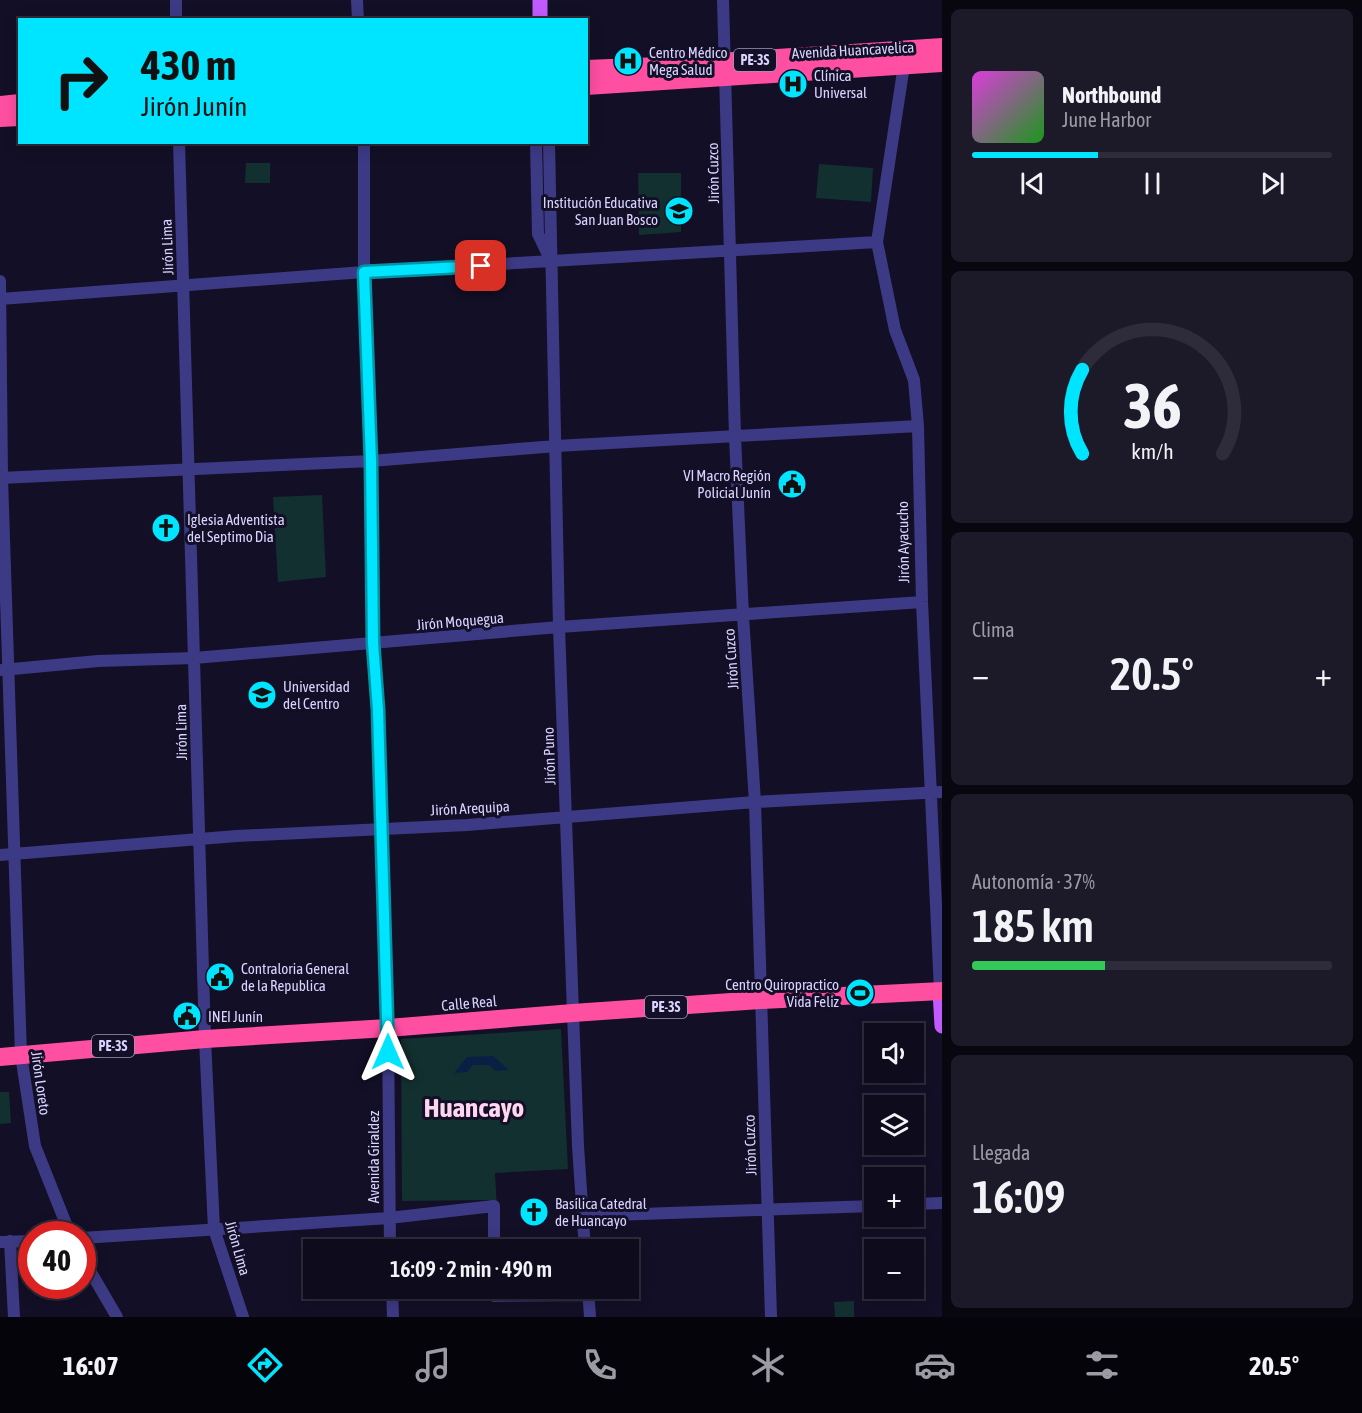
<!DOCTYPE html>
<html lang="es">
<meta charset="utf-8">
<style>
body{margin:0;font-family:"Asap Condensed",sans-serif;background:#1c1929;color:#f1f3f6;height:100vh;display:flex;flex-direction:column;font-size:22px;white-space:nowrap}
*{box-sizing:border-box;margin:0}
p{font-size:20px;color:#9b9ba3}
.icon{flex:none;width:33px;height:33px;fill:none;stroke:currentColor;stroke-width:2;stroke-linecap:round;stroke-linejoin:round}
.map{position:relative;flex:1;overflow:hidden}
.sheet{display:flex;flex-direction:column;gap:9px;padding:9px;background:#08060f;width:420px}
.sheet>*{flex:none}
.guide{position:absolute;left:18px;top:18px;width:570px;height:126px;border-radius:0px;box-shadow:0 3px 15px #0003,0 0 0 2px #2e2b3b;background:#00e5ff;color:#111;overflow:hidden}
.fabs{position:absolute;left:864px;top:1023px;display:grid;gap:12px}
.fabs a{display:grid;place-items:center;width:60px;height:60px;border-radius:0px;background:#0e0b1c;box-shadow:0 3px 15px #0003,0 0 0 2px #2e2b3b;font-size:30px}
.speed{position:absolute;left:18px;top:1221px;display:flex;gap:12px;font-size:30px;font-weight:700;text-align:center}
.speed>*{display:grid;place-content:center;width:78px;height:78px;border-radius:50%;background:#0e0b1c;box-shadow:0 3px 15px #0003,0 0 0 2px #2e2b3b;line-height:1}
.speed .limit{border:9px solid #d22;background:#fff;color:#111}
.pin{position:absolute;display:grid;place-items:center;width:51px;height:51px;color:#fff;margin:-26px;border-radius:12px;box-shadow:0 3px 9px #0006}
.me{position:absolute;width:66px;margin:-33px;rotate:0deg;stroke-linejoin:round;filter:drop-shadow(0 0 4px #0008)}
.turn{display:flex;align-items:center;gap:21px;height:126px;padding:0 24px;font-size:27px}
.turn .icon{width:78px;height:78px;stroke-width:2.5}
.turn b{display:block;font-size:42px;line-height:51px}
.big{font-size:45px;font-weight:600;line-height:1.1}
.sheet .widget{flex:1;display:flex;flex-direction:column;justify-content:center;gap:9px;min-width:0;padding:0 21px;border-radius:9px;background:#1c1929}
.sheet .dial{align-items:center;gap:0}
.dial svg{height:156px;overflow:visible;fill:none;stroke:#2e2b3b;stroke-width:7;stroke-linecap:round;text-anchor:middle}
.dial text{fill:#f1f3f6;stroke:none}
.song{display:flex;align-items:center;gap:18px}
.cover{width:72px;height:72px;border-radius:9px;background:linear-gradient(135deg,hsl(300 70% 55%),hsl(120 70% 35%))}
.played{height:6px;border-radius:3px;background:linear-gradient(90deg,#00e5ff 35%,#2e2b3b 35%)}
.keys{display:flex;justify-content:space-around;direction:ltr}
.heat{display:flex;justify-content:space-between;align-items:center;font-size:33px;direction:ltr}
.charge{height:9px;border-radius:4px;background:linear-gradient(90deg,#34c759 37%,#2e2b3b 0)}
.trip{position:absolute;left:303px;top:1239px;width:336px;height:60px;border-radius:0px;background:#0e0b1c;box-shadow:0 3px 15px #0003,0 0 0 2px #2e2b3b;font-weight:600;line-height:60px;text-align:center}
.tab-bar{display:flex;height:96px;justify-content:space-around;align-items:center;background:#06040b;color:#9b9ba3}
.tab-bar .icon{width:42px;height:42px}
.tab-bar .active{color:#00e5ff}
.tab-bar b{font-size:27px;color:#f1f3f6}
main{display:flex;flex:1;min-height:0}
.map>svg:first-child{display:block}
.green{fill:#12302f}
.water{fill:#0a1f44}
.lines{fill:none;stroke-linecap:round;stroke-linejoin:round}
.minor{stroke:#3d3a85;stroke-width:12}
.major{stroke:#c25bff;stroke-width:15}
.highway{stroke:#ff4fa3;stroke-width:18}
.route-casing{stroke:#0095a6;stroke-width:15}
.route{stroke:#00e5ff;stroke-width:10}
.labels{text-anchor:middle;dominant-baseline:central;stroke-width:6;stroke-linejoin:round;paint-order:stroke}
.shield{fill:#130f26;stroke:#9e99be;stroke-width:1.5}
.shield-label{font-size:14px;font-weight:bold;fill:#d9d4ff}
.street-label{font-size:15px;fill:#d9d4ff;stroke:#130f26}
.poi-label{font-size:15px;fill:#d9d4ff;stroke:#130f26;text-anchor:start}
.town-label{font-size:27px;font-weight:bold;fill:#ffd6f0;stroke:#130f26}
</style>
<main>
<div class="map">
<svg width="942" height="1317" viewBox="0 0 942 1317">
<rect width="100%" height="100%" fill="#130f26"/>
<path class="green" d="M246 163H270V183H245Z
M819 164 873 168 871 202 816 198Z
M638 173H681V232L639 235Z
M322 495 326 577 278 582 273 497Z
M561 1029 568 1169 495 1173 497 1210 489 1200 402 1201 401 1039Z
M0 1092H9L11 1123 0 1124Z
M854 1301V1317H835L834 1302Z"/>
<path class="water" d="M493 1056 509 1070 496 1071 489 1065H473L467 1072 454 1073 467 1057Z"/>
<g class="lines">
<path class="minor" d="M176 0V20
M357 0 358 20
M723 0 735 436 743 616 755 802 771 1317
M904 65 877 242 895 330 914 380 918 426 922 602 940 991
M179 142 205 1039 214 1229 243 1317
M364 142V272L371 461 373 643 378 710 388 1028 390 1250
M536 142 538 234 550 259
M549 142 559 627 573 1013 578 1146 585 1250
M0 281 2 478 21 1055 35 1146 70 1234
M0 299 364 272 877 242
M0 478 371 461 556 446 918 426
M2 670 98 661 194 658 559 627 922 602
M0 855 237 836 467 825 755 802 942 792
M914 1204 942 1203
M583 1216 874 1206
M82 1238 389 1218 494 1206V1250
M10 1241 14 1317
M0 1242 32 1241
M82 1257 117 1317
M392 1288 393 1317
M494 1288V1296L589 1295
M588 1288 590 1317"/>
<path class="major" d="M540 0V20
M940 991 942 1026"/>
<path class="highway" d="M586 69 659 66 942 47
M586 86 942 63
M0 105 20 103
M0 118 20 117
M0 1057 205 1039 388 1028 573 1013 760 1000 942 991"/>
</g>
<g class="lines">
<g class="route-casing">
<path id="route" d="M388 1052 378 710 373 643 371 461 364 272 481 266"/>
</g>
<use href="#route" class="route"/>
</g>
<defs>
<g id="hospital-disc" transform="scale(1.5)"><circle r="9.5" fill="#00e5ff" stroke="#130f26"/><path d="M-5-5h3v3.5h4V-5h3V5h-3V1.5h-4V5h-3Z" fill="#111"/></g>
<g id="school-disc" transform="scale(1.5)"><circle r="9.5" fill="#00e5ff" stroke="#130f26"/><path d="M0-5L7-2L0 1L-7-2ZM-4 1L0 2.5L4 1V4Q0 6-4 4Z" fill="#111"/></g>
<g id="civic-disc" transform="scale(1.5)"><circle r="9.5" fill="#00e5ff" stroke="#130f26"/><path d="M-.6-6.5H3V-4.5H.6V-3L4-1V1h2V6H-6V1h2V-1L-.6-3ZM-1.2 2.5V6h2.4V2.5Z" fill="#111"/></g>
<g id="church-disc" transform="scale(1.5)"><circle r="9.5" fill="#00e5ff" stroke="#130f26"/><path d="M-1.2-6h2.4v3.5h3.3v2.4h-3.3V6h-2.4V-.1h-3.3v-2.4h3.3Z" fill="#111"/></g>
<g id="university-disc" transform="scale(1.5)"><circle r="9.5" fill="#00e5ff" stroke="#130f26"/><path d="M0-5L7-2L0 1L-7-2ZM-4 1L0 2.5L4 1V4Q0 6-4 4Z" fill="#111"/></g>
<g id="stadium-disc" transform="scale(1.5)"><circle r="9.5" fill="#00e5ff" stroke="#130f26"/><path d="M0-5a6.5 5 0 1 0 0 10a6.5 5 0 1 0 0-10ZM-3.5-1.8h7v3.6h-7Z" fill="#111"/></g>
</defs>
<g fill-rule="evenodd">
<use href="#hospital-disc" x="628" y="61"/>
<use href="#hospital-disc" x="793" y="84"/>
<use href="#school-disc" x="679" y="211"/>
<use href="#civic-disc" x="792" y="484"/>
<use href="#church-disc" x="166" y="528"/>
<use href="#university-disc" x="262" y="695"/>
<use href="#civic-disc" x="220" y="977"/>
<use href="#stadium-disc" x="860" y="993"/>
<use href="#civic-disc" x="187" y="1016"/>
<use href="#church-disc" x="534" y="1212"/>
</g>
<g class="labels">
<g class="shield">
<rect x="734" y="49" width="42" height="22" rx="4.5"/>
<rect x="645" y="996" width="42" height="22" rx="4.5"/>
<rect x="92" y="1035" width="42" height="22" rx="4.5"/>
</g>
<g class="shield-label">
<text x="755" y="60">PE-3S</text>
<text x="666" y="1007">PE-3S</text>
<text x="113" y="1046">PE-3S</text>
</g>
<g class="street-label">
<text transform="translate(853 50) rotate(-3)">Avenida Huancavelica</text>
<text transform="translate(713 173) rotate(-91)">Jirón Cuzco</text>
<text transform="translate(167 247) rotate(-92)">Jirón Lima</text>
<text transform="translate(903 542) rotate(-91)">Jirón Ayacucho</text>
<text transform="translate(460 621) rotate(-5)">Jirón Moquegua</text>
<text transform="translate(731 659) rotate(-94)">Jirón Cuzco</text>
<text transform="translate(181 732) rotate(-91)">Jirón Lima</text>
<text transform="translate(549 756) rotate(-92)">Jirón Puno</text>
<text transform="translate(470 808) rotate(-3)">Jirón Arequipa</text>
<text transform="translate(469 1003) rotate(-5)">Calle Real</text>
<text transform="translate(41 1083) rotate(82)">Jirón Loreto</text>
<text transform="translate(750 1145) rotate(-92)">Jirón Cuzco</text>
<text transform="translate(373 1157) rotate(-90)">Avenida Giraldez</text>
<text transform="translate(238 1248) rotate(74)">Jirón Lima</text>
</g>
<g class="poi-label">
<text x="649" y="52">Centro Médico<tspan x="649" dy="17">Mega Salud</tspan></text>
<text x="814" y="75">Clínica<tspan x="814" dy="17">Universal</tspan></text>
<text x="658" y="202" text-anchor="end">Institución Educativa<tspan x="658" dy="17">San Juan Bosco</tspan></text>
<text x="771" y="475" text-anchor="end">VI Macro Región<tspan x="771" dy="17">Policial Junín</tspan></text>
<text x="187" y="519">Iglesia Adventista<tspan x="187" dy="17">del Septimo Dia</tspan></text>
<text x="283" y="686">Universidad<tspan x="283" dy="17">del Centro</tspan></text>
<text x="241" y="968">Contraloria General<tspan x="241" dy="17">de la Republica</tspan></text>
<text x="839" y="984" text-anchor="end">Centro Quiropractico<tspan x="839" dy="17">Vida Feliz</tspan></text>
<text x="208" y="1016">INEI Junín</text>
<text x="555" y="1203">Basílica Catedral<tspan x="555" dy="17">de Huancayo</tspan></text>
</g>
<g class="town-label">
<text x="474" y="1107">Huancayo</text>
</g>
</g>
</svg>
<div class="fabs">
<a><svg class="icon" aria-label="sound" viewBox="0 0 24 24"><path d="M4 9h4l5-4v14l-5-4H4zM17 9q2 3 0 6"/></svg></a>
<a><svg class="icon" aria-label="layers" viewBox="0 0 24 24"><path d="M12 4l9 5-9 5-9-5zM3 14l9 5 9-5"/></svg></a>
<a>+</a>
<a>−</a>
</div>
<div class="speed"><div class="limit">40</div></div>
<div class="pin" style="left:481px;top:266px;background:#d93025"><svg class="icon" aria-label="arrive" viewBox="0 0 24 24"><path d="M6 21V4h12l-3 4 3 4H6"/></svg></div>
<svg class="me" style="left:388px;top:1052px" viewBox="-20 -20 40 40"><path d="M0-17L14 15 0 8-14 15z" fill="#00e5ff" stroke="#fff" stroke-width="4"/></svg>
<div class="trip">16:09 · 2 min · 490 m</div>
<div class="guide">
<div class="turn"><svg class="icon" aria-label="right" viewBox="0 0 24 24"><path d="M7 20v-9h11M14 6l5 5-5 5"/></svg><div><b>430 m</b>Jirón Junín</div></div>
</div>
</div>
<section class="sheet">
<div class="widget">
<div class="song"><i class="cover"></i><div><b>Northbound</b><p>June Harbor</p></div></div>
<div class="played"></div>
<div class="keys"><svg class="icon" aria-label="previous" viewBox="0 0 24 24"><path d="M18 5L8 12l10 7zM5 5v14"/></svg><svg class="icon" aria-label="pause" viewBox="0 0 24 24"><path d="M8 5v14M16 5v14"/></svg><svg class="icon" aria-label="next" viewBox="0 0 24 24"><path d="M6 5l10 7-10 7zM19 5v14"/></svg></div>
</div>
<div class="widget dial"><svg viewBox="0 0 100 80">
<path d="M14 69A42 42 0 1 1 86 69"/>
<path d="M14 69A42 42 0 0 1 14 26" stroke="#00e5ff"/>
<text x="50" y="56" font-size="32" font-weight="700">36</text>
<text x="50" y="72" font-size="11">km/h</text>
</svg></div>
<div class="widget"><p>Clima</p>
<div class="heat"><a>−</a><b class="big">20.5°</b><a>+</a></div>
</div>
<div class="widget"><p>Autonomía · 37%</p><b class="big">185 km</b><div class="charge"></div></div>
<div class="widget"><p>Llegada</p><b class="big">16:09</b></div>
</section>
</main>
<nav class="tab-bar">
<b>16:07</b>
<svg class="icon active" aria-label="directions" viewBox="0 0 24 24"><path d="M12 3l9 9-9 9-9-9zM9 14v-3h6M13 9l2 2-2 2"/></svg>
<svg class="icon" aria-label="music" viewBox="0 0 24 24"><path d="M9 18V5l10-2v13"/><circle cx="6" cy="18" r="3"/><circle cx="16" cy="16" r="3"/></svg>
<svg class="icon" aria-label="phone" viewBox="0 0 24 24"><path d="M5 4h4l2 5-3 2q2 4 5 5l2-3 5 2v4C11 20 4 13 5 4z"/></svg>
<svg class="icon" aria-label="climate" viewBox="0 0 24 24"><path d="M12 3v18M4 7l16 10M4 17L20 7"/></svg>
<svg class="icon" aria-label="car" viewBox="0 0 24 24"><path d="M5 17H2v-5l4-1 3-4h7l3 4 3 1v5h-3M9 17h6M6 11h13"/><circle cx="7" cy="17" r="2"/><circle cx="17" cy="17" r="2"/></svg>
<svg class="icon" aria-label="filters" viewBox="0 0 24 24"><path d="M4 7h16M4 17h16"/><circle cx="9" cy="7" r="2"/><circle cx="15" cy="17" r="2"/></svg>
<b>20.5°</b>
</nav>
